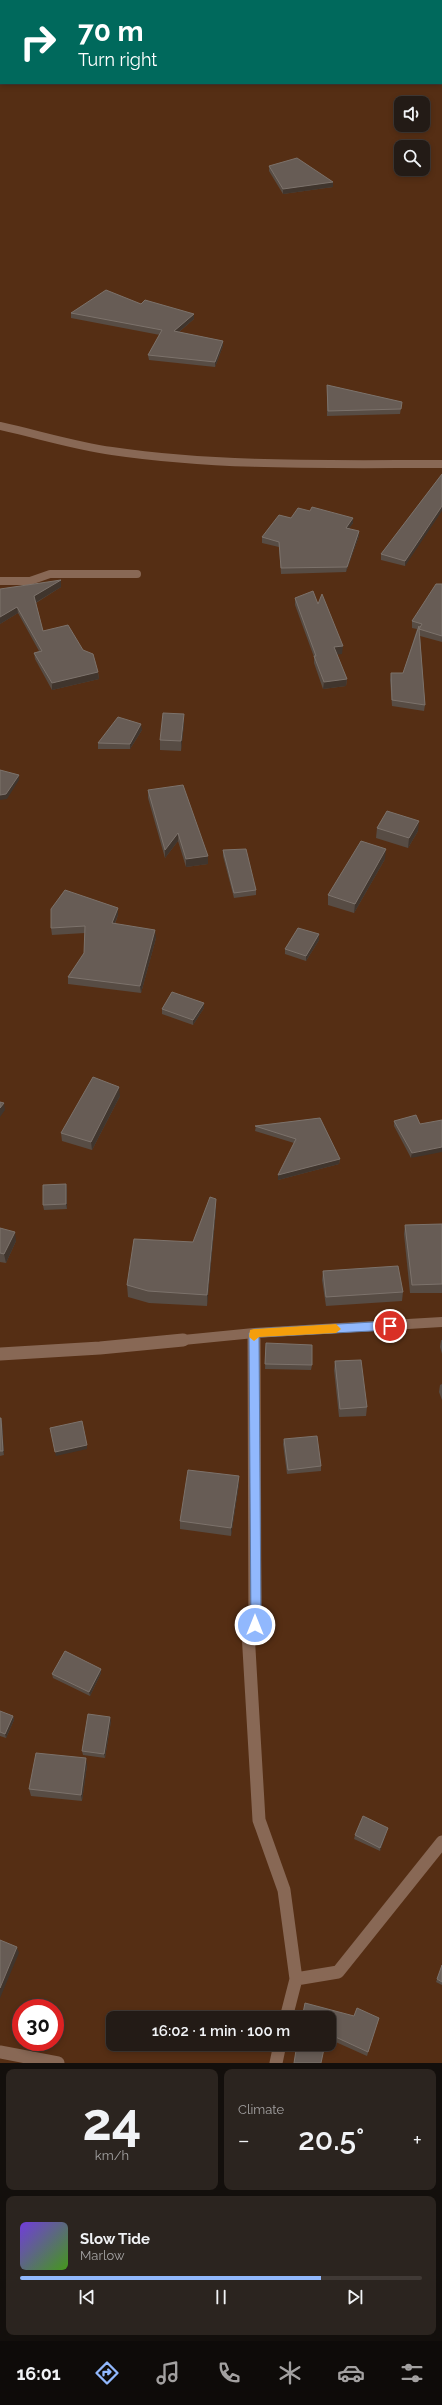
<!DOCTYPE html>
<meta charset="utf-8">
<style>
body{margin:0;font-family:Raleway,sans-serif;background:#2b241f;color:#f1f3f6;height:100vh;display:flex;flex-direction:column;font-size:15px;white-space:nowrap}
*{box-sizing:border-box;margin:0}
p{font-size:13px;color:#a3a1a1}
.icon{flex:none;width:22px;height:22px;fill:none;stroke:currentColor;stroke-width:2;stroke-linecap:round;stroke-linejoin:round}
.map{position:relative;height:2063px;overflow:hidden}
.sheet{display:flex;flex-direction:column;gap:6px;padding:6px;background:#130f0c;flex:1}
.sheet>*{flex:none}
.guide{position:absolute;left:0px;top:0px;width:442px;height:84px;box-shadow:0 2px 6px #0003,0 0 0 1px #403935;background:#00695c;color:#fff;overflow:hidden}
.fabs{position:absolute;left:394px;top:96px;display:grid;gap:8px}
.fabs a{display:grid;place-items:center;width:36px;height:36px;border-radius:8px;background:#231b16;box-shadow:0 2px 6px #0003,0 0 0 1px #403935;font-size:20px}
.speed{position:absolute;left:12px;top:1999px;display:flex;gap:8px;font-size:20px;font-weight:700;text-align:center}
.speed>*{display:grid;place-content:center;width:52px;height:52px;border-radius:50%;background:#231b16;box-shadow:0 2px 6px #0003,0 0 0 1px #403935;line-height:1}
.speed .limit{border:6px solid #d22;background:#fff;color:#111}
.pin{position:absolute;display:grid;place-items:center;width:34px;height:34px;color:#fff;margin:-17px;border:2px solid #fff;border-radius:50%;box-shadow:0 1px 4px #0007}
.me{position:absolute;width:44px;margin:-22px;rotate:0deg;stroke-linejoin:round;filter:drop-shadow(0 0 3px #0008)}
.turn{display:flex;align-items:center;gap:14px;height:84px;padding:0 12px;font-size:18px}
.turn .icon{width:52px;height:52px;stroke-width:2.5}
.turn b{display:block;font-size:28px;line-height:34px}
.big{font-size:30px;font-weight:600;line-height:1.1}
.sheet .card{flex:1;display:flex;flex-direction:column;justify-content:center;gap:6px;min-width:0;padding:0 14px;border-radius:8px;background:#2b241f}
.sheet .dial{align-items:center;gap:0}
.dial b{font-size:52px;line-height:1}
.song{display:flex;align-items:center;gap:12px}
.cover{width:48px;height:48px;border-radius:6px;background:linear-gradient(135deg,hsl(260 70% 55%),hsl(100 70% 35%))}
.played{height:4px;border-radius:2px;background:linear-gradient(90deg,#91b8fd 75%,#403935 75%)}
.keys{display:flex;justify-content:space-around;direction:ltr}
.heat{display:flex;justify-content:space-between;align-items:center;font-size:22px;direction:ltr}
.sheet .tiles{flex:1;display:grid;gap:6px;grid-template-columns:1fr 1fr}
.card:last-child{grid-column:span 2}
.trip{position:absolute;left:106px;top:2011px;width:230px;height:40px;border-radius:8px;background:#231b16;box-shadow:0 2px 6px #0003,0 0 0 1px #403935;font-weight:600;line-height:40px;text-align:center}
.tabs{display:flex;height:64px;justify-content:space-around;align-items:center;background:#0e0b09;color:#a3a1a1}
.tabs .icon{width:28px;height:28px}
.tabs .on{color:#91b8fd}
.tabs b{font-size:18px;color:#f1f3f6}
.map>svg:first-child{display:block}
.green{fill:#552e14;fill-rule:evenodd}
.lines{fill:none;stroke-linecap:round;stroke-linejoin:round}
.stream{stroke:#975120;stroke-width:5}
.minor-far2{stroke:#886855;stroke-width:8}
.minor-far1{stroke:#886855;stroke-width:10}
.minor{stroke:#886855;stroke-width:13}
.wall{fill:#574c44}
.shaded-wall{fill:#40352d}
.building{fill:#675c55;stroke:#7c726b}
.route{fill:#91b8fd;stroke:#5e78a4}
.slow{fill:#f59e0b}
</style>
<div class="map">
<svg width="442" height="2063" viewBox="0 0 442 2063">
<rect width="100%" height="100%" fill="#2f241d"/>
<path class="green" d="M0 0H442V2063H0ZM1 1H441V83H1ZM401 103H423V125H401ZM401 147H423V169H401ZM21 2008H55V2042H21ZM113 2018H329V2044H113Z"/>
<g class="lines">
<path class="stream" d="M294 0 297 1"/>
<path class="minor-far2" d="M0 426C37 434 75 446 112 451 221 467 332 464 442 464
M0 581H30L50 574H137"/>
<path class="minor-far1" d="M254 1333V1341
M173 1341 254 1333 442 1322"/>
<path class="minor" d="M254 1340 255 1625 248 1632 259 1820 284 1890 296 1979 286 2018
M0 1354 100 1348 183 1340
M296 1979 338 1972 442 1842
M0 2052 58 2063
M276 2063 280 2044"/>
</g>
<path class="wall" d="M269 166 333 182V187L283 194 269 171Z
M141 304 194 314V319L179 332 223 341V346L215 367 149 360 148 355 160 335 71 318V313Z
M327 385 402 402 400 414 327 416Z
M442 474 405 566 381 560V554Z
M291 518 353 523 349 528 359 536 346 572 281 574 279 547 262 543V537Z
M442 584V642L420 636 425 705 424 711 392 706 390 680 391 673H403L417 629 412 628V621Z
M61 587 36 603 43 631 83 650 98 672 99 679 52 690 35 659 34 653 39 651 18 613 0 624V589Z
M295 598 318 604 342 654H337L347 679 346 686 323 689 314 663V657L295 605Z
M184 724 181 751 160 750V740Z
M142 730 130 749H98V743Z
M148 790 208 856V864L186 867 178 841 165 858 148 798Z
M377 828 418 831 408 848 376 838Z
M223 850 256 890V895L234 898 223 856Z
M385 859 354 913 328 905V895Z
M118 915 115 924 156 938 141 993 68 984V977L84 953 85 933 52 935 51 928Z
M319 934V940L306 961 285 954V949Z
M204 1003V1008L193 1025 162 1014V1009Z
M120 1096 92 1150 62 1141 61 1133Z
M320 1118 340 1159 339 1164 278 1180 294 1143 255 1131 256 1126Z
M394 1121 420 1124 411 1158 394 1126Z
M67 1189V1209L44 1210 43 1205Z
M216 1199V1210L207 1306 149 1303 128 1297 127 1285 193 1242Z
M442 1224V1293H410L404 1234 405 1225Z
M0 1228 16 1241 6 1263 0 1262Z
M323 1271 403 1292 402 1301 326 1306 322 1280Z
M441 1340H442V1354L440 1347Z
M266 1343 312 1365 311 1370 265 1369Z
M335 1361 367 1407 366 1416 339 1417 334 1370Z
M442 1384V1400L439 1392 440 1385Z
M0 1418 2 1422 4 1455 0 1456Z
M284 1439 321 1466V1471L287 1474 283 1444Z
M239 1484 231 1536 180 1529V1521Z
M101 1669V1673L90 1696 53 1678 52 1674Z
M0 1711 13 1716 14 1720 6 1738 0 1736Z
M111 1721 105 1758 83 1755 82 1751Z
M87 1765 82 1801 31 1796 29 1789Z
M387 1831 380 1851 354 1839 355 1835Z
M442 1965V1985L436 1982Z
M354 2016 379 2018 367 2056 329 2039V2018Z"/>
<path class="shaded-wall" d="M333 182V187L283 194V189Z
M194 314V319L174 336V331Z
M223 341V346L215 367V362Z
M442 506V511L405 566V561Z
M353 518V523L346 533V528Z
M359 531V536L346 572 347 567Z
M61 580V587L35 603 34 596Z
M17 607 18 613 0 624V617Z
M343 646 342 654 334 655V647Z
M98 672 99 679 52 690V683Z
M347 679 346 686 323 689 324 682Z
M184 714V724L181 751V741Z
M141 724 142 730 130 749V744Z
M19 775V780L7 799 0 800V795Z
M419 821 418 831 408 848 409 838Z
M178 833V841L165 858V850Z
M386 849 385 859 354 913 355 904Z
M208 856V864L186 867V859Z
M118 908V915L112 930V923Z
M155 930 156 938 141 993 140 986Z
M319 934V940L306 961V956Z
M204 1003V1008L193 1025V1020Z
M119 1087 120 1096 92 1150 91 1142Z
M4 1103 5 1110 0 1117V1108Z
M442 1147V1152L411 1158 412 1153Z
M340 1159 339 1164 278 1180V1175Z
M66 1184 67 1189V1209L66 1204Z
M216 1199V1210L207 1306V1295Z
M15 1232 16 1241 6 1263 4 1254Z
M1 1418 2 1422 4 1455 3 1451Z
M87 1445V1449L56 1456 55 1452Z
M239 1476V1484L231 1536V1528Z
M101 1669V1673L90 1696 89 1692Z
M13 1716 14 1720 6 1738 5 1734Z
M110 1717 111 1721 105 1758 104 1754Z
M86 1758 87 1765 82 1801 81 1795Z
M388 1828 387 1831 380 1851V1848Z
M17 1947 19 1953 0 1998V1988Z"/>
<path class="building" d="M297 158 333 182 283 189 269 166Z
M106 290 141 304 145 300 194 314 174 331 223 341 215 362 148 355 162 330 71 313Z
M327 385 402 402 401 409 328 411Z
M442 474V506L405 561 381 554Z
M312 507 353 518 346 528 359 531 347 567 281 568 279 542 262 537 279 515 291 518 298 508 310 511Z
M61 580 34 596 43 631 68 625 83 650 93 654 98 672 52 683 34 653 42 651 17 607 0 617V589Z
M436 584H442V636L419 629 425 705 392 700 391 673H403L419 626V629L422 624 412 621Z
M313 591 318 604 322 594 343 646 334 647 347 679 324 682 314 656H316L295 598Z
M163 713 184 714 181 741 160 740Z
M118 717 141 724 130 744 98 743Z
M0 770 19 775 6 794 0 795Z
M183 785 208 856 186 859 178 833 165 850 148 790Z
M387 811 419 821 409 838 377 828Z
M361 841 386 849 355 904 328 895Z
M246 849 256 890 234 893 223 850Z
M65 890 118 908 112 923 155 930 140 986 68 977 84 953 85 926 51 928V909Z
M298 928 319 934 306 956 285 949Z
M172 992 204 1003 193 1020 162 1009Z
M93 1077 119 1087 91 1142 61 1133Z
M0 1102 4 1103 0 1108Z
M416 1115 420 1124 442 1120V1147L412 1153 394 1121Z
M320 1118 340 1159 278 1175 296 1139 255 1126Z
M66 1184V1204L43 1205V1185Z
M210 1197 216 1199 207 1295 148 1291 127 1285 134 1239 193 1242Z
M442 1224V1284L412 1285 405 1225Z
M0 1228 15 1232 4 1254 0 1253Z
M398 1266 403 1292 326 1297 323 1271Z
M266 1343 312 1345V1365L265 1364Z
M361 1360 367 1407 340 1409 335 1361Z
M0 1418H1L3 1451H0Z
M82 1421 87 1445 55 1452 50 1428Z
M317 1436 321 1466 288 1470 284 1439Z
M188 1470 239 1476 231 1528 180 1521Z
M65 1651 101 1669 89 1692 52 1674Z
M0 1711 13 1716 5 1734 0 1732Z
M88 1714 110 1717 104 1754 82 1751Z
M36 1753 86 1758 81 1795 29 1789Z
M363 1816 388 1828 380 1848 355 1835Z
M0 1940 17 1947 0 1988Z
M442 1965V1982L437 1979Z
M305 2003 354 2016 357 2008 379 2018 368 2052 329 2034V2018H302Z
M297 2044H325L321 2063H294Z"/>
<path class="route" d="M390 1321 395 1326 390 1330 259 1337 261 1625 255 1631 251 1629 249 1333 254 1329Z"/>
<path class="slow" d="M336 1324 341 1329 336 1333 259 1337 254 1341 249 1337 250 1330 254 1329Z"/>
</svg>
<div class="fabs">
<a><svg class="icon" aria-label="sound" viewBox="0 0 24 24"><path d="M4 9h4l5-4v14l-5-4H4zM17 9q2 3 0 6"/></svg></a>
<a><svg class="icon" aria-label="search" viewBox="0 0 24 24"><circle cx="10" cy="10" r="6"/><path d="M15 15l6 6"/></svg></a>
</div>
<div class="speed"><div class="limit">30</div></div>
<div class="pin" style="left:390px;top:1326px;background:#d93025"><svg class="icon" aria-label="arrive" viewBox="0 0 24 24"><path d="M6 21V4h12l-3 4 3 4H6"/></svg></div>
<svg class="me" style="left:255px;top:1625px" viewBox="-20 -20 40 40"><circle r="17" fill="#91b8fd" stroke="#fff" stroke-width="3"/><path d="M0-11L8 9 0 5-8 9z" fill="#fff"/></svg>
<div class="trip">16:02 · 1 min · 100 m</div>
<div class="guide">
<div class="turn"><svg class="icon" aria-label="right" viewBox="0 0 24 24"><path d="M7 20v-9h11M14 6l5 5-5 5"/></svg><div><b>70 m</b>Turn right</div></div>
</div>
</div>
<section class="sheet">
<div class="tiles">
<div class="card dial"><b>24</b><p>km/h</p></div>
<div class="card"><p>Climate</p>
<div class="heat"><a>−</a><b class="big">20.5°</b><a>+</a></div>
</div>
<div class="card">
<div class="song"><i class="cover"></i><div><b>Slow Tide</b><p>Marlow</p></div></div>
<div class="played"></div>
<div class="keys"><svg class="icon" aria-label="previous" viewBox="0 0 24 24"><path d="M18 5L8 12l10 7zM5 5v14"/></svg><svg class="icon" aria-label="pause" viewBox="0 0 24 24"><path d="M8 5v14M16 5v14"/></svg><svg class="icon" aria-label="next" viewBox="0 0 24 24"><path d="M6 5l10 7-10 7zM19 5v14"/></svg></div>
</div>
</div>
</section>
<nav class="tabs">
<b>16:01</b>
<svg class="icon on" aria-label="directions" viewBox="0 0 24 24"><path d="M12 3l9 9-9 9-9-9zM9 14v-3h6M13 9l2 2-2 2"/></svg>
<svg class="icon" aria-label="music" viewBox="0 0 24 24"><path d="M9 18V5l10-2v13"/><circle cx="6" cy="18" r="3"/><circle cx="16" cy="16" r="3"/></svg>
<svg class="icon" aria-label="phone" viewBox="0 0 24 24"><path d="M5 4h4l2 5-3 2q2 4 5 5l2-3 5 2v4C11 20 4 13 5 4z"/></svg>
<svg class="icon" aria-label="climate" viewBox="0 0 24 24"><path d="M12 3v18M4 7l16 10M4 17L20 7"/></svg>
<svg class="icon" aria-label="car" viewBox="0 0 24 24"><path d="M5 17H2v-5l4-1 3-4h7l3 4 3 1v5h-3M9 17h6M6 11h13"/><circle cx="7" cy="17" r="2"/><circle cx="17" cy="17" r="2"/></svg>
<svg class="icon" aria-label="filters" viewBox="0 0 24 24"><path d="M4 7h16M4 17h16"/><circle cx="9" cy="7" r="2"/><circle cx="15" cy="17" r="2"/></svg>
</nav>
